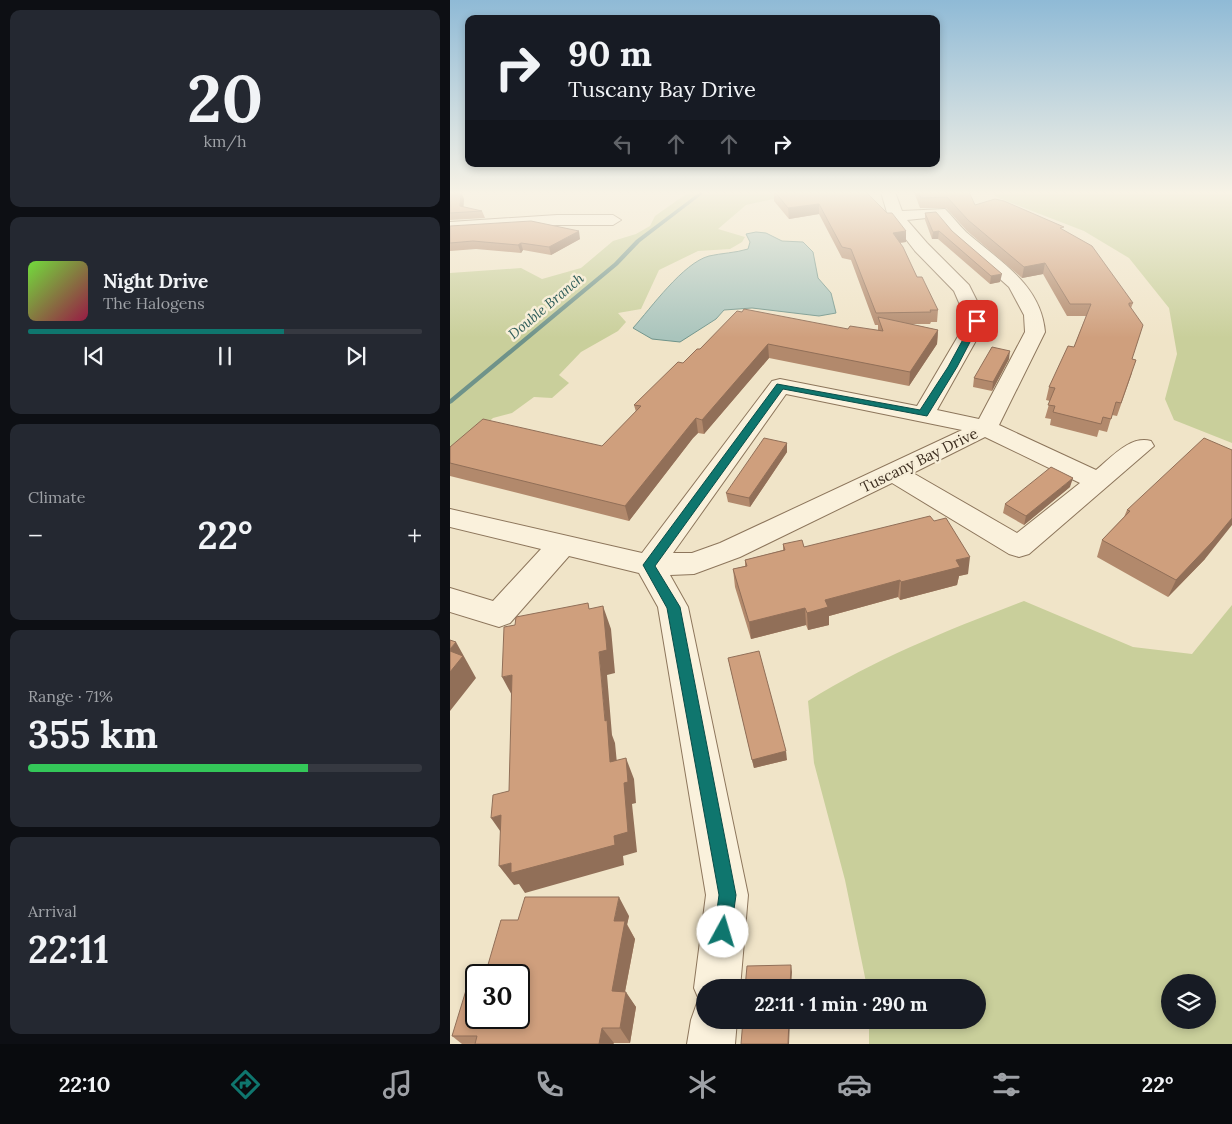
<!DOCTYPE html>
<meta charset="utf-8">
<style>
body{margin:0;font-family:Lora,serif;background:#242831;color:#f1f3f6;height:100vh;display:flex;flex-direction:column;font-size:19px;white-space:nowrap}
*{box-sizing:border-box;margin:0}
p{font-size:16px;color:#9ea1a6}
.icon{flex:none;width:28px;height:28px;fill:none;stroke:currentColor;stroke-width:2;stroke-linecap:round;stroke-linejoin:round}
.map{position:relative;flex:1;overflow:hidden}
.sheet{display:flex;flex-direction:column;gap:10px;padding:10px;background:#0d0f14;width:450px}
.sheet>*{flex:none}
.hud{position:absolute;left:15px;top:15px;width:475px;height:152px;border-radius:10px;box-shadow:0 2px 8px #0003;background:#171b24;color:#f1f3f6;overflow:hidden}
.buttons{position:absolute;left:711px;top:974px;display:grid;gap:10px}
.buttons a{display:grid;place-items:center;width:55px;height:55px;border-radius:50%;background:#171b24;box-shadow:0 2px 8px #0003;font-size:25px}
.speed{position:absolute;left:15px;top:964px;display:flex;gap:10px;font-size:25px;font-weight:700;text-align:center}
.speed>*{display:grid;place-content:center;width:65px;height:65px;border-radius:50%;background:#171b24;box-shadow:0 2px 8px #0003;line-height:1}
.speed .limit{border:2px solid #111;border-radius:8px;background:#fff;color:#111}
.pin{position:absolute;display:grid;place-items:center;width:42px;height:42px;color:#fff;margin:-21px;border-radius:10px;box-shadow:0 2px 8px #0006}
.me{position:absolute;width:55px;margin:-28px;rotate:6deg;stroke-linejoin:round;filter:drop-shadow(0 0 4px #0008)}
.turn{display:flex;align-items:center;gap:18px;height:105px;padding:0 20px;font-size:22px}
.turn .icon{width:65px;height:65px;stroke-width:2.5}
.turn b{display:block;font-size:35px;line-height:42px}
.lanes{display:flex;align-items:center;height:48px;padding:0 20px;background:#0003;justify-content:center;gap:25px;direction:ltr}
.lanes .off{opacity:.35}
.big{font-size:38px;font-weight:700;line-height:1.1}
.sheet .widget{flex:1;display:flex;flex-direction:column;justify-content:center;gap:8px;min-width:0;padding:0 18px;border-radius:10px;background:#242831}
.sheet .dial{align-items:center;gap:0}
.dial b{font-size:65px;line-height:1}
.song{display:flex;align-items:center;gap:15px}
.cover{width:60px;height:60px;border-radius:8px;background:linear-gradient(135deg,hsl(100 70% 55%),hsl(340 70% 35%))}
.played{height:5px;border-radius:2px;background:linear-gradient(90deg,#0f766e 65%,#363941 65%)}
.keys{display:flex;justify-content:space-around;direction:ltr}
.heat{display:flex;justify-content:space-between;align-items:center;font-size:28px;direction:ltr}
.charge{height:8px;border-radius:4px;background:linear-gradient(90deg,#34c759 71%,#363941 0)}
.trip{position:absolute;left:246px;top:979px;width:290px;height:50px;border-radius:25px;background:#171b24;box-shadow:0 2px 8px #0003;font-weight:700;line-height:50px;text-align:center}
.tab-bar{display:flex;height:80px;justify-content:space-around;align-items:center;background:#090b0e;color:#9ea1a6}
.tab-bar .icon{width:35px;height:35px}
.tab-bar .selected{color:#0f766e}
.tab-bar b{font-size:22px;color:#f1f3f6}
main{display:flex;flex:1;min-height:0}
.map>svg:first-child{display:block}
.green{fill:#c9cf9b;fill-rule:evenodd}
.water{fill:#a9c4bc;stroke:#6f938a}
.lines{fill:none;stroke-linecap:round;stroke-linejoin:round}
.stream{fill:#6f938a;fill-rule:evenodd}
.minor-casing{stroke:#8d765c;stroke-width:2}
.minor{fill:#faf1dc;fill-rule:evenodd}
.wall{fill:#b2896c}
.shaded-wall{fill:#916f58}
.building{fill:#cf9f7d;stroke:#916f58}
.route{fill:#0f766e;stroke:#0a4d48}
.labels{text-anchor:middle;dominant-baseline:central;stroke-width:5;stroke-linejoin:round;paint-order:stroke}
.far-water-label{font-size:14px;font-style:italic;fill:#2f5d5a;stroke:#f7eed8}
.street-label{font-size:15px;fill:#3d2e20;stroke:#f7eed8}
</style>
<main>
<section class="sheet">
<div class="widget dial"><b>20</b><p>km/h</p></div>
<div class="widget">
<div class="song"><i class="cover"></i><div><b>Night Drive</b><p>The Halogens</p></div></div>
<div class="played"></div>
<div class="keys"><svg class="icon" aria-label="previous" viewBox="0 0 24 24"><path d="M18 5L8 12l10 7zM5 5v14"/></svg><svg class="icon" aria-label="pause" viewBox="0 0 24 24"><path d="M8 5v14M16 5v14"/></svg><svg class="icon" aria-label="next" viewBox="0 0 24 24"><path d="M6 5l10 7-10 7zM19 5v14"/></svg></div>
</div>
<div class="widget"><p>Climate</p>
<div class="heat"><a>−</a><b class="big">22°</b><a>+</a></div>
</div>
<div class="widget"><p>Range · 71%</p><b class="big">355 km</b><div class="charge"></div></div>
<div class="widget"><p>Arrival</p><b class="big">22:11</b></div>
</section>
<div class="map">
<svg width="782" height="1044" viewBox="0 0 782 1044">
<rect width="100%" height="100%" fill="#f0e4c8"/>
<path class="green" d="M239 192H333L332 197 296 205 268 229 295 237 292 242 280 249 248 251 209 270 191 309 168 313 176 322 168 331 131 352 109 375 119 383 102 398 84 397 62 413 43 418 0 457V273L71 268 92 279 131 268 163 241 186 234 200 226 205 216Z
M542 192H782V443L724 420 715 399 727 354 719 308 679 258 634 231 546 197Z
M574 601 683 647 742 654 782 605V1044H419V1020H528V988L417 987 395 880 364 763 358 701C425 659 500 629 574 601ZM720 982H758V1020H720Z"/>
<path class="water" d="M306 232 316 233 332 241 353 242 363 252 368 278 381 293 386 313 369 316 302 308 274 310 266 319 230 342 202 339 183 328C201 308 233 263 259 256 272 253 285 253 298 249L300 242 296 234Z"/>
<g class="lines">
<path class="stream" d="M250 192H255L190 242 168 265 2 403 0 404V399L164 263 186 240Z"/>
<g class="minor-casing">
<path id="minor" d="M431 192H445L452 211 495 209C502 216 509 225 516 232 549 261 591 284 595 332L549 425 646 470C661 458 680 435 701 441L704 446 579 554 569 557 559 554 442 483 290 557 244 574 220 575 238 607 298 895 290 988H255V1020H287L285 1044H237L241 1020 247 1003 250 1002 244 988 256 895 208 607 189 573 119 556 60 623 49 627 0 612V588L43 601 91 549 0 527V509L192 553 322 381 330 379 467 406 517 321 504 291 465 251 438 216ZM486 217 503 237 559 287 574 315 575 332 529 419 487 410 537 321 519 285 477 243 457 220ZM336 394 512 430 270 543 242 553H223ZM535 437 630 483 567 533 463 473Z
M107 215H163L171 220 163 225H107L0 232V222Z"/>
</g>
<use href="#minor" class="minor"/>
</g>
<path class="wall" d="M0 192 14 199 13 207 32 211 35 218 0 220Z
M324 192H416L456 231V242L450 243 467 277 488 310 487 322H481L480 324H461L488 330 487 344 459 386 319 358 254 434 248 433 243 438 179 521 0 476V447L152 446 186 412 184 405 233 363 250 349 398 329 428 330V325H425L401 260 392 258 369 214 339 219 324 201Z
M464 192H519L525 205 613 230 683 303 681 308 682 373 667 416 662 415 657 432 649 430 647 437 600 425 601 419 595 418 600 401 596 400 599 387 624 347 636 316H617L593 274 572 278 517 231 496 208H470Z
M475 213 502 231 550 282 540 284 488 239H482L475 220Z
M0 226 130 239 101 255 73 250 71 253 26 249 0 251Z
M559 359 542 391 523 387 524 378Z
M337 443V452L300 507 278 502 276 493Z
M620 487 574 525 553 513 555 504Z
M677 510 755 559 718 597 647 557 652 540 674 517Z
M333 544 354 547 518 574 509 576 507 585 450 600 448 597 379 616V625L358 630 356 625 301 639 285 587 283 569 295 566V560L333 550Z
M278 658 337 760 304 768Z
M179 916 177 924 185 939 175 992 186 1007 180 1043H164L163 1044H12L2 1036 26 1018 68 920Z"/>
<path class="shaded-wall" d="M11 192 14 199 13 213 10 206Z
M369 204V214L339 219 338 208Z
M129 231 130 239 101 255 99 247Z
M456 231V242L443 243V233Z
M489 231 488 239H482L483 232Z
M71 243 73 250 71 253 68 245Z
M595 263 593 274 572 278 574 267Z
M552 274 550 282 540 284 541 276Z
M488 330 487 344 459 386 460 372Z
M318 344 319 358 254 434 252 420Z
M560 351 559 359 542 391 543 382Z
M246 418 248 433 243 438 179 521 175 506 241 424Z
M337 443V452L300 507 299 498Z
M623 478 620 487 574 525 576 516Z
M782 518V525L755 559 718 597 726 580Z
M520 557 518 574 509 576 507 585 450 600 451 582 506 560Z
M450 580 448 597 379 616V625L358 630 357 613 375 600Z
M153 606 161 629 165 673 157 675 162 735 165 743 169 784 160 762 155 721 149 652Z
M355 608 356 625 301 639 299 622Z
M6 642 26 678 0 711V649Z
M62 675 64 699 52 677Z
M336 751 337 760 304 768 302 760Z
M176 758 184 779 186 803 182 804 187 852 173 856 174 865 75 893 69 884 64 885 49 866 164 836 174 783Z
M51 815 55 838 41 818Z
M169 897 179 916 177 925 185 939 172 1007 162 991 164 921Z
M341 965 342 972 341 988H340Z
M176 992 186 1007 180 1043 170 1028Z
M339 1020H340L339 1044H338Z
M152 1028 164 1043 163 1044H149Z"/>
<path class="building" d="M0 192H11L10 206 32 211 0 213Z
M325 192H416L437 213H442L456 231 443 233 453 247 467 277H472L488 310H480L481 312 426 313 401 249 392 247 369 204 338 208Z
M468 192H519L525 205 545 199 554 201 614 227 610 228 642 246 683 303H679V305L693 325 682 359 686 360 671 403 666 402 661 419 653 417 651 424 603 412 605 406 598 405 605 388 599 387 618 346 624 347 641 304H620L595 263 574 267 518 220 497 197 471 198Z
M486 212 502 231 552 274 541 276 489 231 483 232 475 213Z
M81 221 129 231 99 247 71 243 68 245 23 241 0 243V226Z
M294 309 398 329 400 326 433 331 428 317 488 330 460 372 318 344 252 420 246 418 241 424 175 506 0 463V447L33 419 152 446 191 406 184 405 228 362 233 363 247 349H250L287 311 292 312Z
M542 347 560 351 543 382 524 378Z
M314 438 337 443 299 498 276 493Z
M754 438 782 450V518L763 541 726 580 652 540 680 511 677 510Z
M601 467 623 478 576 516 555 504Z
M480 516 484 521 496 518 520 557 506 560 510 567 451 582 450 580 375 600 378 607 357 613 355 608 299 622 283 569 297 566 295 560 335 550 333 544 352 540 354 547Z
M138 603 139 609 153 606 157 650 149 652 155 721 157 720 160 762 176 758 178 782 174 783 178 832 164 836 165 845 61 873V863L49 866 51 815 41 818 43 795 59 791 62 675 52 677 54 627 65 625 66 617Z
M0 640 6 642 0 649Z
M0 651 13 656 0 672Z
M309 651 336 751 302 760 278 658Z
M75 897H169L164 921H175L162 991 176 992 170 1028H152L149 1044H25L27 1036H2L17 987H26V1018H69V975H35L51 920H68Z
M341 965 340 988H295L297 966Z
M293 1020H339L338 1044H291Z"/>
<linearGradient id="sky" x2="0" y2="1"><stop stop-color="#8fbad6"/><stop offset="0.57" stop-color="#f8f3e6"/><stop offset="1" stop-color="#f8f3e6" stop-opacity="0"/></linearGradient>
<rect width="782" height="338" fill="url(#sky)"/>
<path class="route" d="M527 319 531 321 507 367 477 416 333 389 205 566 230 607 286 895 280 938 273 941 267 938 264 932 269 895 217 608 193 565 327 384 470 410 498 367 523 321Z"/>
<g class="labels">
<g class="far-water-label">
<text transform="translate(96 306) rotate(-40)">Double Branch</text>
</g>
<g class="street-label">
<text transform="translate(469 460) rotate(-26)">Tuscany Bay Drive</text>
</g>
</g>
</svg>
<div class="buttons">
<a><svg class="icon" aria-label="layers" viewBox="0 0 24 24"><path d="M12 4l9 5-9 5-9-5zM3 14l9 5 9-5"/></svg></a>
</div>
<div class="speed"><div class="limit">30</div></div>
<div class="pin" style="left:527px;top:321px;background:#d93025"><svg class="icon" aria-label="arrive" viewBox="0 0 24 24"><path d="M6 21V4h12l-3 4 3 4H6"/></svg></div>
<svg class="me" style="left:273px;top:932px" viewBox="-20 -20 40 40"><circle r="19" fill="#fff"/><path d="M0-13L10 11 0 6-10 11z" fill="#0f766e"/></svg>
<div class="trip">22:11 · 1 min · 290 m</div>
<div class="hud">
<div class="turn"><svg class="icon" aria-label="right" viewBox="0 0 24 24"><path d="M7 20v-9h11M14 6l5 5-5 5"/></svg><div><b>90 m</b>Tuscany Bay Drive</div></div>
<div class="lanes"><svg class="icon off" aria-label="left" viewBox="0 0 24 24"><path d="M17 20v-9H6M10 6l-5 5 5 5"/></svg><svg class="icon off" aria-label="ahead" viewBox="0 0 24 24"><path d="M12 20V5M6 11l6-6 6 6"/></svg><svg class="icon off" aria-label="ahead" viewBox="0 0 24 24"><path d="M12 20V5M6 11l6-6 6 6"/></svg><svg class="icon" aria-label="right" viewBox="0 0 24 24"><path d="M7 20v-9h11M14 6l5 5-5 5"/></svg></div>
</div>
</div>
</main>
<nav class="tab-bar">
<b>22:10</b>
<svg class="icon selected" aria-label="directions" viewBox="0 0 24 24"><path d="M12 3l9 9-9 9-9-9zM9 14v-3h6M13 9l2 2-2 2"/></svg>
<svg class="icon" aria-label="music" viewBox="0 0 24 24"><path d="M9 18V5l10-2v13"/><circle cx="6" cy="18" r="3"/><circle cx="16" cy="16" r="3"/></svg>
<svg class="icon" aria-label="phone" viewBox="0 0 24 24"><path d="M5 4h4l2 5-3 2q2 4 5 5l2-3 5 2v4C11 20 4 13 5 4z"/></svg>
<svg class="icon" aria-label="climate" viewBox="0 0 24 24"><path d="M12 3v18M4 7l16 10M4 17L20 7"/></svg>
<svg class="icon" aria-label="car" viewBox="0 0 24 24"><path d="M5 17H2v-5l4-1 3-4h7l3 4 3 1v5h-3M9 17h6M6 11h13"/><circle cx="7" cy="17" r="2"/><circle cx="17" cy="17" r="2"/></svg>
<svg class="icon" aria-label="filters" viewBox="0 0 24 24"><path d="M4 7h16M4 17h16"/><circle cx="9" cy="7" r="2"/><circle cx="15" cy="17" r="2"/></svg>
<b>22°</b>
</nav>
